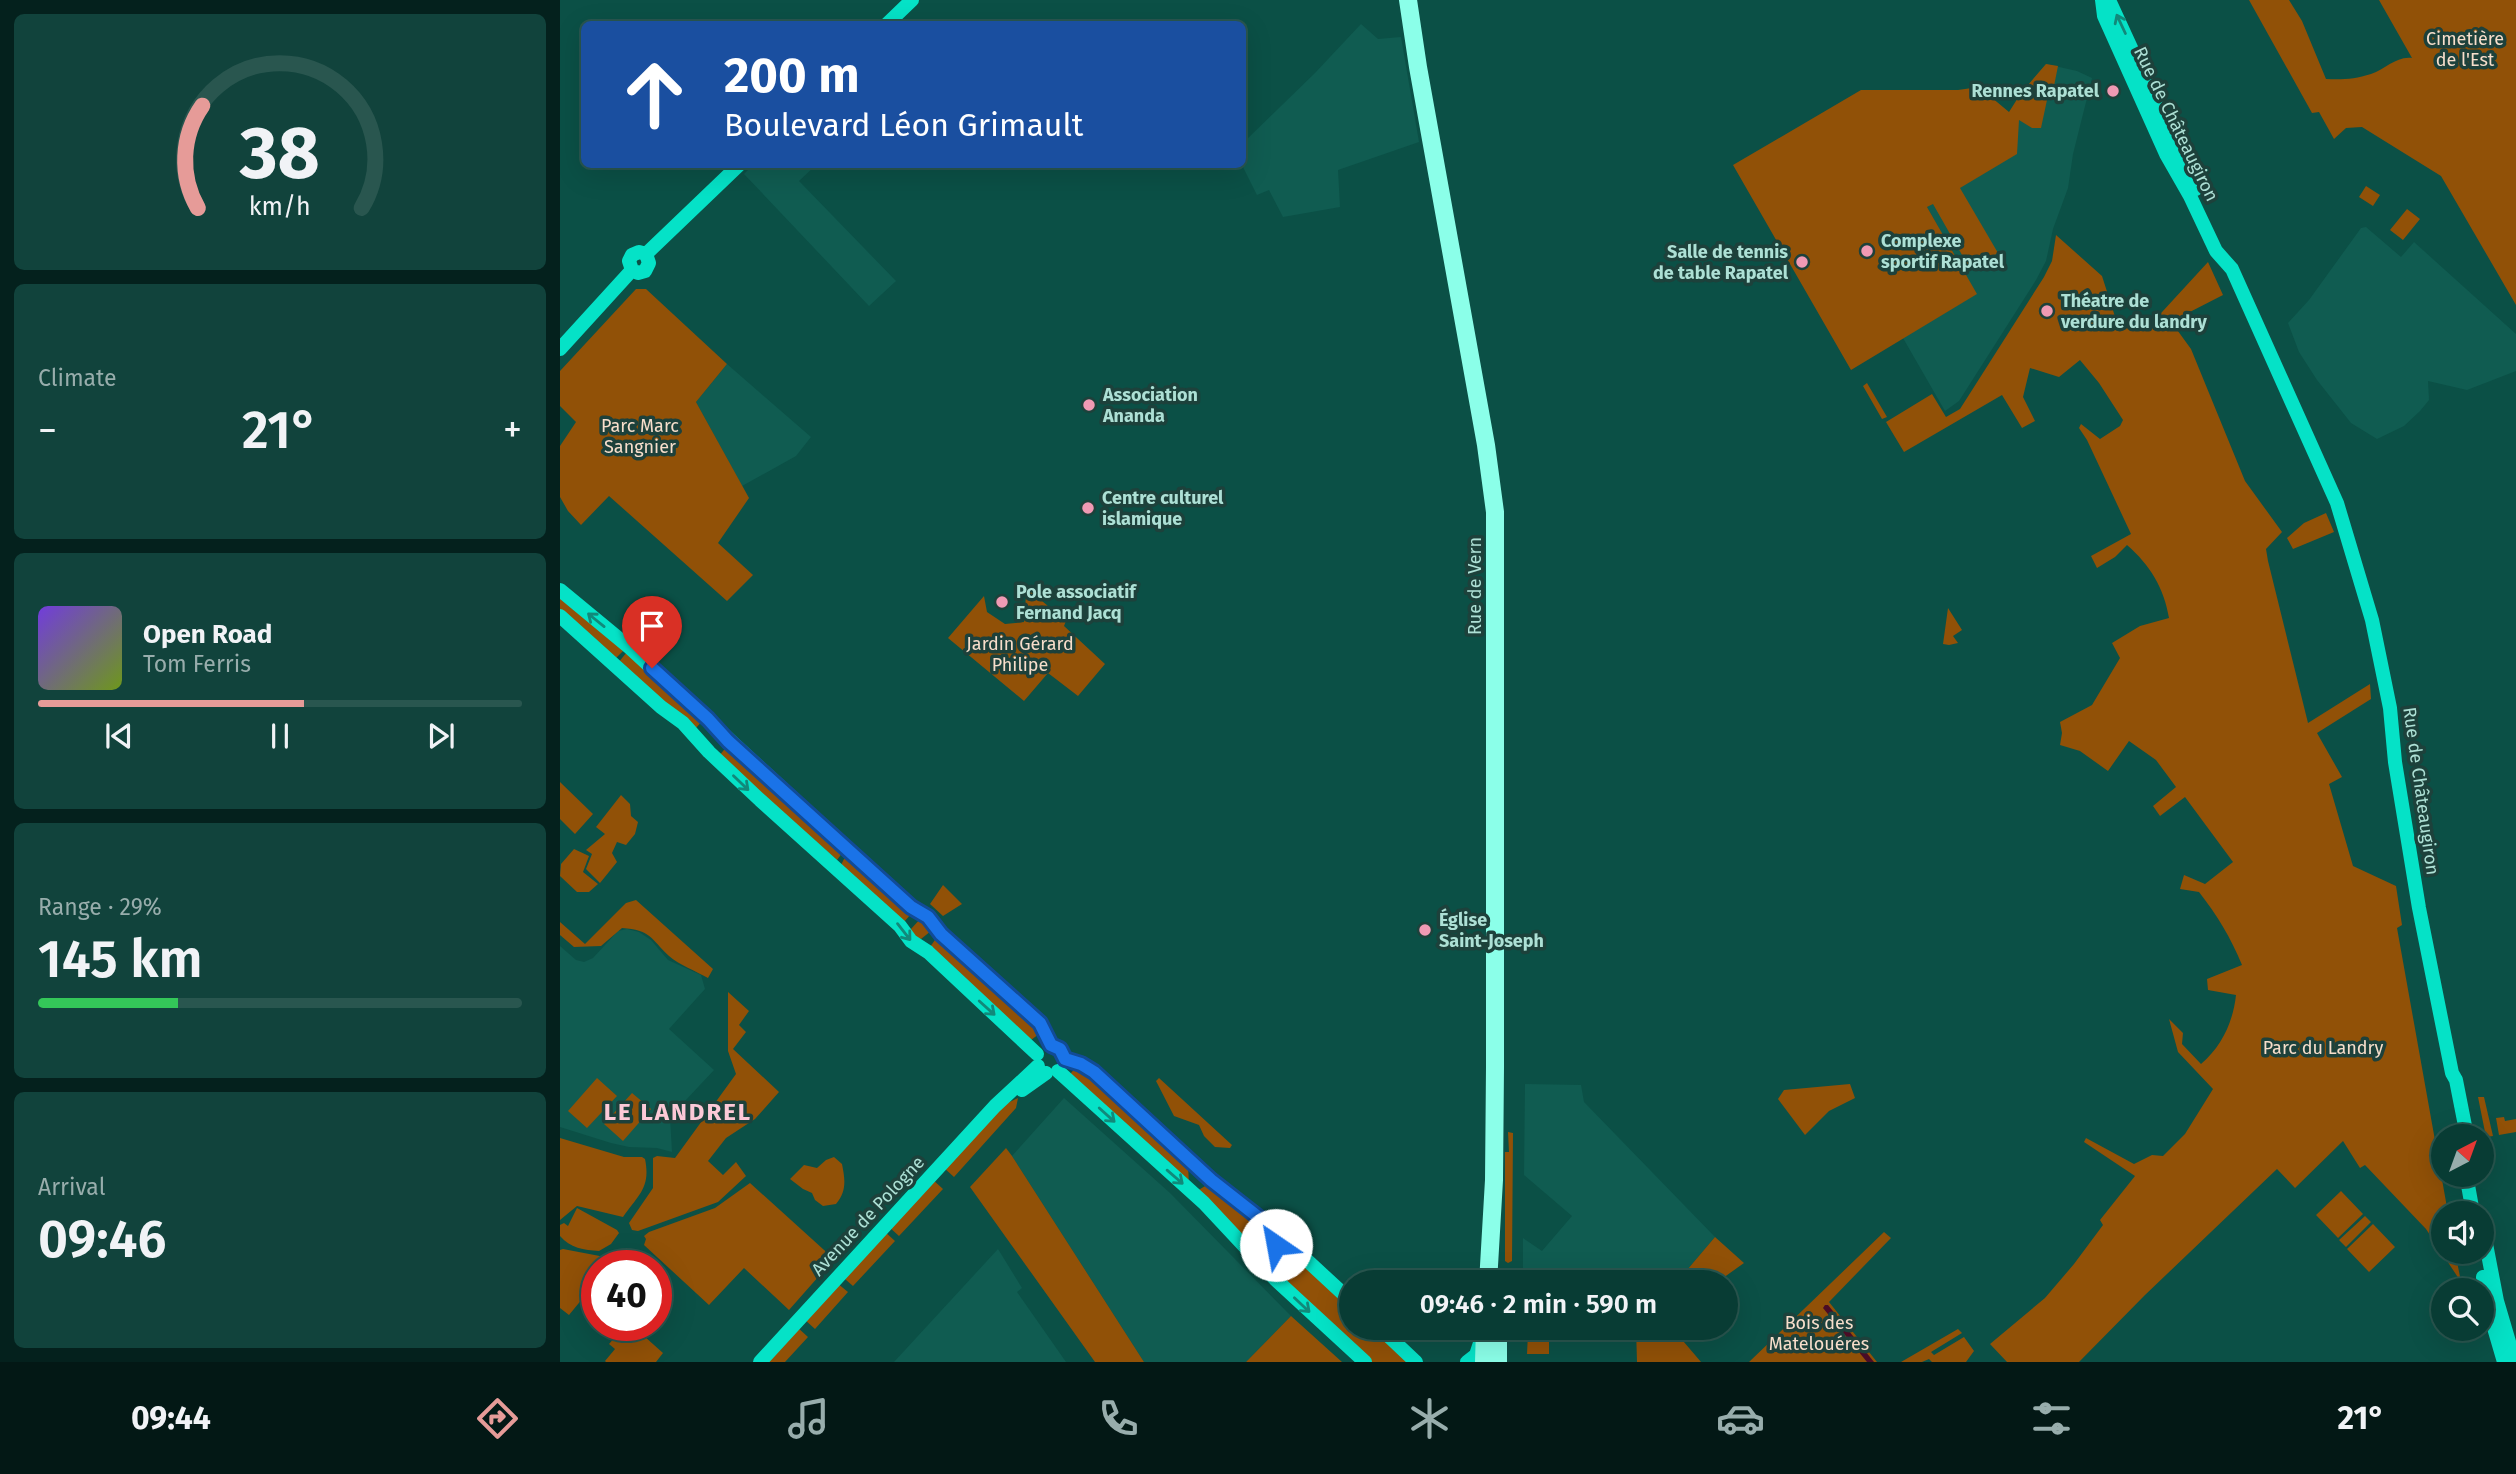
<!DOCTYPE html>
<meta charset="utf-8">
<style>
body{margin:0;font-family:"Fira Sans",sans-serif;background:#11433c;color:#f1f3f6;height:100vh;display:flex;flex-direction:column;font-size:26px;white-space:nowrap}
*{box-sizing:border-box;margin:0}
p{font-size:23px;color:#98adac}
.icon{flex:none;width:38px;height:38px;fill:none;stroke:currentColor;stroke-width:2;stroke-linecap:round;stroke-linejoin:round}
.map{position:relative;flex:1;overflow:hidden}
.panel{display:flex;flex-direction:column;gap:14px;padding:14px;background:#04211d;width:560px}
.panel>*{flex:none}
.banner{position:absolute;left:21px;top:21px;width:665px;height:147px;border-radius:10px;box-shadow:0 7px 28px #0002,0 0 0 2px #29564f;background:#1a4fa0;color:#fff;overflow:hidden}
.needle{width:46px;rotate:41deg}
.fabs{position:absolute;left:1871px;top:1124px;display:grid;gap:14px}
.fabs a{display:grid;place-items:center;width:63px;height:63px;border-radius:50%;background:#083c34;box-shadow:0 7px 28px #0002,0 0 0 2px #29564f;font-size:35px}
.speed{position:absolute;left:21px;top:1250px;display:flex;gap:14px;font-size:35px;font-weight:700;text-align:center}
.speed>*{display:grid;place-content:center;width:91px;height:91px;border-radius:50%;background:#083c34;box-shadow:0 7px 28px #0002,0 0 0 2px #29564f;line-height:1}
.speed .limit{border:10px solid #d22;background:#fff;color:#111}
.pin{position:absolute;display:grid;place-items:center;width:60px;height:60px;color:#fff;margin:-72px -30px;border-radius:50% 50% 50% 0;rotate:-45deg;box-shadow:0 0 7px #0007}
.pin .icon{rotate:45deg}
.me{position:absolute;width:77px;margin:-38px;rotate:327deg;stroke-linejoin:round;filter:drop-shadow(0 0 5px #0008)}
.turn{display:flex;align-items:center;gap:24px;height:147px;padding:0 28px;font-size:32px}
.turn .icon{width:91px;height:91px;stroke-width:2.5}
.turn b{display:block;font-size:49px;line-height:60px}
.big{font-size:52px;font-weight:600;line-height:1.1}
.panel .widget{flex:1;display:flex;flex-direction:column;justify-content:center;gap:10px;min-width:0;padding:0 24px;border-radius:10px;background:#11433c}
.panel .dial{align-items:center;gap:0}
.dial svg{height:182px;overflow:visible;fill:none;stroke:#29564f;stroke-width:7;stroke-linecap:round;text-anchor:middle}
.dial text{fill:#f1f3f6;stroke:none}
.song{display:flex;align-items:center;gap:21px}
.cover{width:84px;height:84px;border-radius:10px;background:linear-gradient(135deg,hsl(260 70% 55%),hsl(80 70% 35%))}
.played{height:7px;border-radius:4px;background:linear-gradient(90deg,#e69b98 55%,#29564f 55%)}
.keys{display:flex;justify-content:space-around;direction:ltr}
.heat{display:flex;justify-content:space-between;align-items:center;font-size:38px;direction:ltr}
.charge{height:10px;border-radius:5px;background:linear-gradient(90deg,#34c759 29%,#29564f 0)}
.trip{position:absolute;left:779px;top:1270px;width:399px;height:70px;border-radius:35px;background:#083c34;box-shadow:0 7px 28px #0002,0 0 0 2px #29564f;font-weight:600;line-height:70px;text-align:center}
.dock{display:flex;height:112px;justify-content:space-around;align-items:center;background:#031815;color:#98adac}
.dock .icon{width:49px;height:49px}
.dock .current{color:#e69b98}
.dock b{font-size:32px;color:#f1f3f6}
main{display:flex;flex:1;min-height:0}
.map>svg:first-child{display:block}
.built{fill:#105c51}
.green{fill:#915107}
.water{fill:#4a0c26}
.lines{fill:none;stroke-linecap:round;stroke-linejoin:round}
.secondary{stroke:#05e2c7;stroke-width:14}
.primary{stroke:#8bffe9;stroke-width:18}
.oneway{stroke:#12897a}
.route-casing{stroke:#114b97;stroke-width:18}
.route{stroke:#1a73e8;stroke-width:12}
.poi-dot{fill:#f09ab4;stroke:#1d413b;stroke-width:2.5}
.labels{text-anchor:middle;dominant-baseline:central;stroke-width:7;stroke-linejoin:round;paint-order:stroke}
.park-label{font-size:18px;fill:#f7decb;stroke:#1d413b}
.poi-label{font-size:18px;font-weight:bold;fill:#ade0d5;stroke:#1d413b;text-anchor:start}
.street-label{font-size:18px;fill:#ade0d5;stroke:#1d413b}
.district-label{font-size:24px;font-weight:bold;letter-spacing:2px;fill:#fcc9d7;stroke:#1d413b}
</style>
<main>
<section class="panel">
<div class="widget dial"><svg viewBox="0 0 100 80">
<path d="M14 69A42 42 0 1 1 86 69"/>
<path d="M14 69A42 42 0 0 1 16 24" stroke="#e69b98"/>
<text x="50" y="56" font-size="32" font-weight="700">38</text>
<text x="50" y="72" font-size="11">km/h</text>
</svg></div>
<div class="widget"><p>Climate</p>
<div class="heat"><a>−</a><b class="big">21°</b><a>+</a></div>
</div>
<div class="widget">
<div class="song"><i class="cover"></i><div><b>Open Road</b><p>Tom Ferris</p></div></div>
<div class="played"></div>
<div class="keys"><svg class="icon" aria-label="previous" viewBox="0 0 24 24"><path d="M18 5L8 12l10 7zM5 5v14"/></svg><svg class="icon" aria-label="pause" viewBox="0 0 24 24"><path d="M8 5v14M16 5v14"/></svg><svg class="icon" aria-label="next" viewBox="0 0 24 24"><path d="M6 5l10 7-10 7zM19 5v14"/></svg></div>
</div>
<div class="widget"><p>Range · 29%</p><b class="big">145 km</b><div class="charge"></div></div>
<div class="widget"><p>Arrival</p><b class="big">09:46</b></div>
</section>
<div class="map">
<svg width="1956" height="1362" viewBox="0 0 1956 1362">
<rect width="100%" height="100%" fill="#0b5046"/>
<path class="built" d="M801 24 818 39 841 37 859 142 778 170 780 207 723 217 709 190 697 195 682 165 683 143 755 73Z
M1486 64 1517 71 1532 78 1513 154 1508 188 1493 229 1486 261 1476 280 1399 401 1385 411 1343 338 1416 294 1367 207 1400 188 1458 119 1461 93Z
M194 164 256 165 239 181 336 281 309 306 184 174Z
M1806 227 1841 257 1854 242 1956 334V371L1907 390 1868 381 1869 400 1860 411 1844 426 1817 439 1791 423 1757 380 1739 352 1728 323 1749 300 1801 228Z
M167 364 251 437 236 456 182 486 136 402Z
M67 929 79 932 91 940 108 960 141 975 145 989 109 1029 154 1070 110 1117 112 1152 97 1148 69 1147 51 1143 0 1127V946L16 960 24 962 33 958 58 931Z
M965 1084 1021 1085 1024 1102 1155 1237 1116 1283H963V1238L982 1251 1012 1216 964 1175Z
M504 1098 610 1193 731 1316 686 1362H584L452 1156Z
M438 1249 462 1288 457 1292 506 1362H334Z"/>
<path class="green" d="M1689 0H1729L1742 21 1766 79C1782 80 1795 79 1811 74 1826 69 1836 56 1852 58L1819 0H1956V305L1881 176 1802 127 1786 128 1774 139 1759 112 1752 113Z
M1486 64 1498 66 1494 86H1490L1481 128H1472L1459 120 1457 154 1400 188 1438 253 1410 269 1373 204 1367 207 1417 294 1291 370 1173 165 1301 90H1398L1419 87 1449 112 1461 93Z
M1806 186 1820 195 1813 206 1799 197Z
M1847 209 1860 219 1843 240 1830 230Z
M1496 235 1542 276 1559 329 1591 324 1648 262 1663 295 1622 316 1615 327 1631 349 1685 481 1722 532 1706 549 1708 561 1748 723 1810 684 1811 699 1757 733 1782 777 1769 784 1793 866 1836 886 1842 925 1837 928 1888 1213H1883V1251H1895L1901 1282 1866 1229 1805 1165 1800 1168 1783 1141 1735 1188 1717 1169 1585 1295 1519 1362H1447L1430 1344 1485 1298 1514 1264 1543 1225 1540 1220 1575 1176 1524 1142 1526 1138 1574 1164 1592 1155 1603 1156 1625 1134 1653 1089 1618 1052 1609 1019 1623 1033 1622 1044 1641 1064C1662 1046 1673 1022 1676 995L1648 990 1647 979 1682 965C1671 938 1657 915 1639 892L1620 889 1624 875 1645 884 1673 862 1625 797 1600 816 1593 806 1616 787 1596 760 1569 741 1548 771 1520 751 1500 745 1502 733 1500 722 1532 705 1560 658 1552 643 1580 626 1609 618C1604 588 1590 565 1567 545L1555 557 1537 568 1531 556 1571 534 1527 440 1519 428 1521 424 1540 439 1560 426 1563 420 1539 383 1520 360 1499 377 1470 368 1463 397 1475 421 1462 428 1442 395 1344 452 1326 422 1372 394 1386 417 1400 409 1484 277 1492 261Z
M76 289H86L167 364 136 402 189 498 158 543 193 575 167 601 49 496 21 525 8 511 0 497V446L16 422 0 406V371Z
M1307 383 1327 417 1322 419 1303 386Z
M1766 513 1774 532 1733 549 1727 538 1744 523Z
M464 586 506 621 504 626 545 664 518 696 488 673 464 701 388 638 424 596 427 612 445 624 464 622 466 595 462 589Z
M0 596 64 650 54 660 0 611Z
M1388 608 1402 630 1393 636 1398 643 1389 645 1383 644Z
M67 652 145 718 135 729 58 663Z
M168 745 283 852 277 860 159 756Z
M0 782 33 814 15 834 0 819Z
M61 795 70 804 71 816 78 822 75 834 66 845 57 842 52 853 57 862 40 883 26 869 32 854 26 850 45 834 36 827Z
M14 849 29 856 23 872 38 884 29 892H17L0 876 1 864Z
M289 856 352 913 343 923 281 865 284 859Z
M383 885 402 904 383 916 370 904Z
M76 900 153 969 148 978C136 971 119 965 109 956 90 938 91 930 62 928L41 946 14 947 0 935V922L25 944 66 903Z
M361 918 371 931 361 939 353 936 351 929Z
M377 937 474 1021 479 1034 471 1040 370 947Z
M168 992 189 1011 179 1025 186 1032 173 1049 219 1092 195 1119 166 1138 148 1161 163 1175 176 1162 186 1176 158 1202 78 1231 72 1230 69 1223 93 1188V1158L97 1156 115 1158 176 1074 168 1051Z
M517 1066 524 1068 628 1165 629 1185 511 1076V1073Z
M37 1078 57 1096 27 1128 8 1111Z
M599 1078 672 1145 670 1148 655 1147 644 1136 639 1125 614 1116 596 1081Z
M1290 1084 1295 1098 1269 1111 1245 1135 1218 1099 1224 1090Z
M72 1093 91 1109 63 1141 44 1124Z
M1918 1097H1924L1933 1136 1926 1137Z
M458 1098 456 1108 394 1177 383 1167 437 1108Z
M1944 1117 1945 1121 1956 1119V1132L1939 1135 1936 1118Z
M948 1132 953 1133 952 1261 948 1263 945 1261V1152H949Z
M0 1138 64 1157H82L85 1159C91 1188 78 1195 63 1217L17 1206 0 1220Z
M446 1148 452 1156 584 1362H535L410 1187Z
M274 1157 282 1164C285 1179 287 1191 276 1204L263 1206 255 1200 252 1193 243 1189 230 1179 244 1165 257 1168 266 1160Z
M372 1179 383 1189 339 1236 328 1226Z
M190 1183 274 1259 229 1310 184 1268 149 1305 84 1245 86 1239 84 1236 89 1232 155 1208Z
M650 1183 712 1236 713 1244 699 1254 637 1191Z
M1781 1191 1803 1214 1778 1238 1756 1215Z
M17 1208 57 1230 59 1233 51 1244 39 1251C24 1250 10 1248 0 1236V1225L4 1223 8 1226Z
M1805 1216 1811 1222 1786 1247 1779 1240Z
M1813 1224 1835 1247 1809 1272 1787 1249Z
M324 1231 335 1241 293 1286 285 1279Z
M1324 1232 1331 1238 1269 1302 1317 1362H1189Z
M1155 1237 1184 1263 1156 1283H1116Z
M721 1242 791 1304V1328H817L854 1362H810L701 1259Z
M3 1249 45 1257 63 1255 60 1265H37V1281L9 1315 0 1308V1250Z
M277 1283 288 1292 255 1329 244 1319Z
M731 1316 782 1362H686Z
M237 1327 248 1337 225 1362H206Z
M63 1328 70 1334 75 1328 103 1353 96 1362H46L45 1361 55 1349 49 1344Z
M1076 1328H1112L1141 1362H1077Z
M1398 1329 1402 1333 1371 1352 1374 1355 1404 1337 1414 1351 1406 1362H1372L1369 1359 1362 1362H1341Z
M968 1333H989V1354H967Z"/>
<path class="water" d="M1265 1305H1268L1314 1362H1307L1263 1308Z"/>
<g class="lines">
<path class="secondary" d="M1542 0 1544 16 1606 154 1630 196 1656 251 1672 269 1777 503 1812 620 1830 708 1835 762 1859 908 1892 1073 1896 1080 1907 1136
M1549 0 1636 189
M327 24 352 0
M86 254 180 164
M72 270 78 273 85 271 89 263 86 254
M72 270 69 261 72 255 79 252 86 254
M0 349 72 270
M0 590 69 647 351 907 368 917 381 935 480 1023 491 1045
M0 616 101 707 123 723 149 752 200 800 340 926 351 941 368 952 477 1054
M504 1059 518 1063 534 1072 651 1180 712 1228 791 1301
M498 1071 644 1203 715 1279 805 1362
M462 1090 486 1073
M1906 1174 1913 1213
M1922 1223 1937 1301 1955 1362
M692 1251 701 1257 712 1252 717 1237 712 1228
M1923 1277 1927 1304 1944 1362
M820 1328 856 1362
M200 1362 435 1106 478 1066
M907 1362 916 1355 922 1337"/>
<path class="primary" d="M848 0 858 67 926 445 935 512V1067L934 1180 928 1283
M924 1362 925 1328
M938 1362V1328"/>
</g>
<defs><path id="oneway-shaft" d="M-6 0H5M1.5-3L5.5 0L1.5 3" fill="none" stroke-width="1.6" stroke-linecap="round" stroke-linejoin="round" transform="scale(1.75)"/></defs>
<g class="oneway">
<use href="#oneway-shaft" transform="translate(1561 24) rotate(-115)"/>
<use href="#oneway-shaft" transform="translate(36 620) rotate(-141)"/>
<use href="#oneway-shaft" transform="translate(181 783) rotate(44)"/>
<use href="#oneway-shaft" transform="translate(344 932) rotate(52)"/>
<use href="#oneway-shaft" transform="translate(427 1008) rotate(42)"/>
<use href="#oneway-shaft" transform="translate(547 1115) rotate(42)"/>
<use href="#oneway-shaft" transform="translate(615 1177) rotate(41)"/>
<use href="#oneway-shaft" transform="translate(742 1305) rotate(43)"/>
</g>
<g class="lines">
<g class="route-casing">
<path id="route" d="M92 668 148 719 168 741 351 907 368 917 381 934 480 1023 491 1045 500 1049 505 1059 521 1064 534 1072 651 1180 712 1228 717 1237 716 1245"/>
</g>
<use href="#route" class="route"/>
</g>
<g class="poi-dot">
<circle cx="1553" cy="91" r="7"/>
<circle cx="1307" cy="251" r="7"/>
<circle cx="1242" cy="262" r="7"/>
<circle cx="1487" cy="311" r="7"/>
<circle cx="529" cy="405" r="7"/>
<circle cx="528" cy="508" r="7"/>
<circle cx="442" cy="602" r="7"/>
<circle cx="865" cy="930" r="7"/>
</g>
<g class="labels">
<g class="park-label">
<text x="1905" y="39">Cimetière<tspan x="1905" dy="21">de l'Est</tspan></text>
<text x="80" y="426">Parc Marc<tspan x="80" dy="21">Sangnier</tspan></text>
<text x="460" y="644">Jardin Gérard<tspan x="460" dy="21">Philipe</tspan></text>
<text x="1763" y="1048">Parc du Landry</text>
<text x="1259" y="1323">Bois des<tspan x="1259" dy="21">Matelouéres</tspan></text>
</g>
<g class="poi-label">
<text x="1539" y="91" text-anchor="end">Rennes Rapatel</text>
<text x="1321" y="241">Complexe<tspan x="1321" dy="21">sportif Rapatel</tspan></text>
<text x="1228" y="252" text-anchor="end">Salle de tennis<tspan x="1228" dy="21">de table Rapatel</tspan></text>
<text x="1501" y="301">Théatre de<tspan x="1501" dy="21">verdure du landry</tspan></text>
<text x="543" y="395">Association<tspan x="543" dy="21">Ananda</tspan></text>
<text x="542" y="498">Centre culturel<tspan x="542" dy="21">islamique</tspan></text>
<text x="456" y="592">Pole associatif<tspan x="456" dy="21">Fernand Jacq</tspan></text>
<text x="879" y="920">Église<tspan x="879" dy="21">Saint-Joseph</tspan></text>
</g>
<g class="street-label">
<text transform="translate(1616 124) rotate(64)">Rue de Châteaugiron</text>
<text transform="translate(915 586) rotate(-90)">Rue de Vern</text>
<text transform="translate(1861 791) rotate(82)">Rue de Châteaugiron</text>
<text transform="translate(308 1216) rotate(-47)">Avenue de Pologne</text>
</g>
<g class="district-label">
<text x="118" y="1112">LE LANDREL</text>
</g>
</g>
</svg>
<div class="fabs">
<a><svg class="needle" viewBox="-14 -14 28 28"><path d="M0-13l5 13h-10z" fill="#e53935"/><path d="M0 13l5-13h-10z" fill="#98adac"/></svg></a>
<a><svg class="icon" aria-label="sound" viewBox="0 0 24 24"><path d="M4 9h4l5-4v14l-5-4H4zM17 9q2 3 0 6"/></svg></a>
<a><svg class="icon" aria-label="search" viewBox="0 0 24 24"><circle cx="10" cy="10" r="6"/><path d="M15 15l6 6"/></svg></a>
</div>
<div class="speed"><div class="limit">40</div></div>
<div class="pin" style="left:92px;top:668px;background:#d93025"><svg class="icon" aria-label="arrive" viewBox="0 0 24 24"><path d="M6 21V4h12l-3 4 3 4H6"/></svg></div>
<svg class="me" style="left:716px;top:1245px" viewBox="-20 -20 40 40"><circle r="19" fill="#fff"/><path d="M0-13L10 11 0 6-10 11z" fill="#1a73e8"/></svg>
<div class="trip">09:46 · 2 min · 590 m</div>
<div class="banner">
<div class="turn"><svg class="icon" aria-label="ahead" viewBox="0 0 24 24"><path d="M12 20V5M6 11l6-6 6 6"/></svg><div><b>200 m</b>Boulevard Léon Grimault</div></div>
</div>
</div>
</main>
<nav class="dock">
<b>09:44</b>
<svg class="icon current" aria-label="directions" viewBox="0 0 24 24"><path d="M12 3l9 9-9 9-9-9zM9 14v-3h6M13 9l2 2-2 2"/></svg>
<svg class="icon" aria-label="music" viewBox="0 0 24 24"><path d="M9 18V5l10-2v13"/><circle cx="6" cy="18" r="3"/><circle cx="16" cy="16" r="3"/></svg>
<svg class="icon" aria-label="phone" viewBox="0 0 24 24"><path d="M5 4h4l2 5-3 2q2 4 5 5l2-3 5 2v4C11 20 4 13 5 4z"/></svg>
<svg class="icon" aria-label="climate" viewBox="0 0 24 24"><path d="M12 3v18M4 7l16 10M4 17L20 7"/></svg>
<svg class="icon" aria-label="car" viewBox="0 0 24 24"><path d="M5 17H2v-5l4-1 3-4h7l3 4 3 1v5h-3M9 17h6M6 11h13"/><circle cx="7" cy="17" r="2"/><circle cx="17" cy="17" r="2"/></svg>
<svg class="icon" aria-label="filters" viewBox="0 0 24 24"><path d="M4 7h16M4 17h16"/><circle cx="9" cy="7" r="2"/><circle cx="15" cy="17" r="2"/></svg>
<b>21°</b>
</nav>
